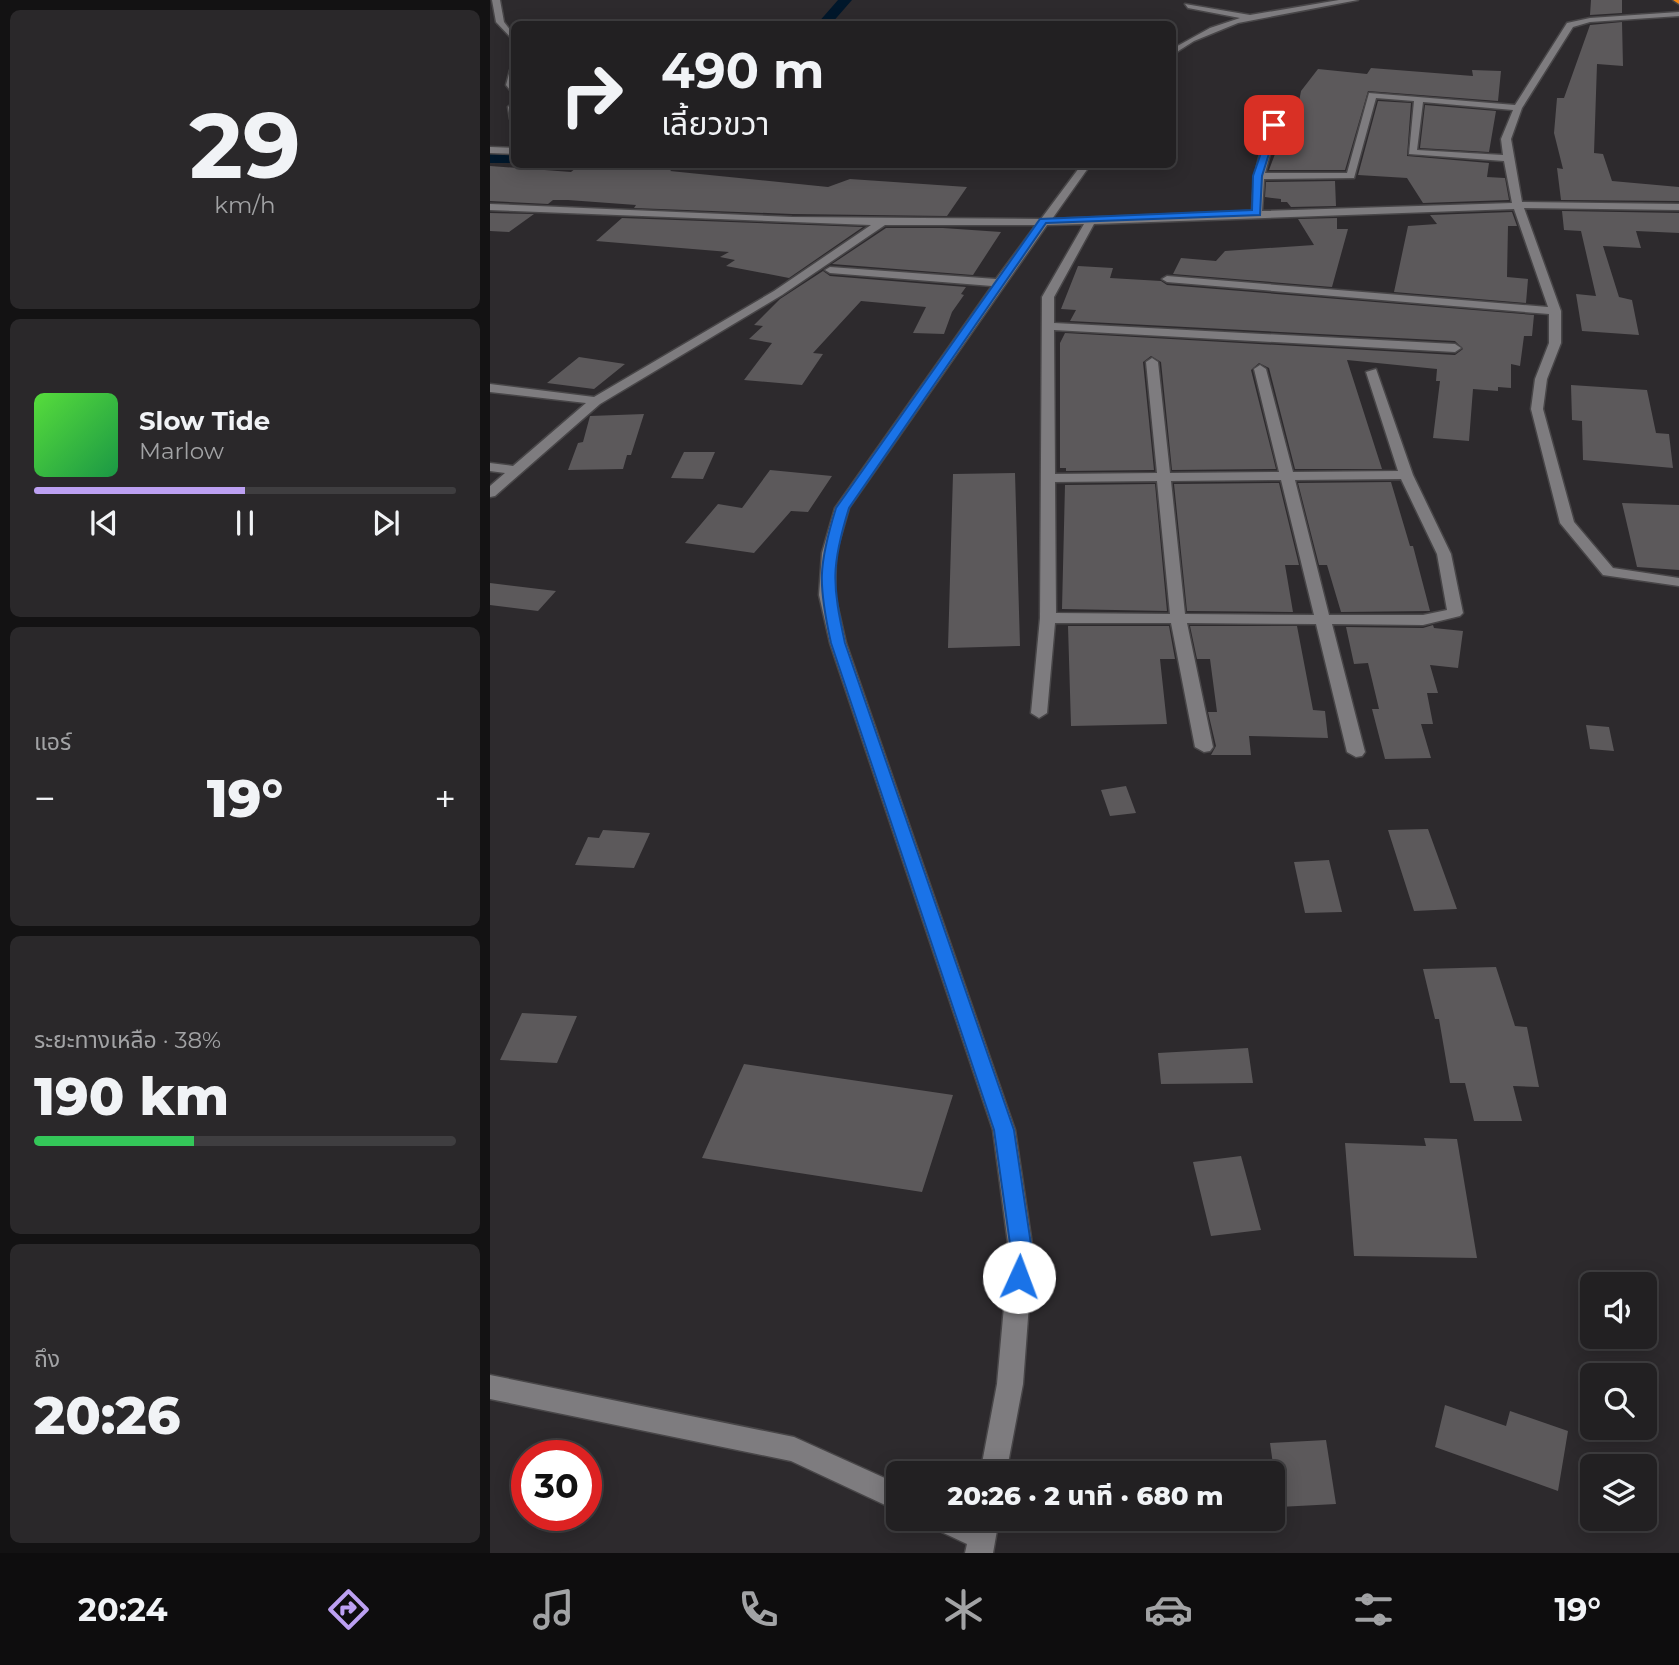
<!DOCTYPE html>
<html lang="th">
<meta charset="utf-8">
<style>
body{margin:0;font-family:Montserrat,"Noto Sans Thai",sans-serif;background:#2a282a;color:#f1f3f6;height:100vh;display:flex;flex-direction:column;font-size:26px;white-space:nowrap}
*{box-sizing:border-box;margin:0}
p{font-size:23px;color:#a2a3a5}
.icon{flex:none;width:38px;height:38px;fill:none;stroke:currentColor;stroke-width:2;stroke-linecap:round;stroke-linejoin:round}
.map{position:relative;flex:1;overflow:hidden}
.details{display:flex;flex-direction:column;gap:10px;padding:10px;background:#131213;width:490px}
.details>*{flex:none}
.hud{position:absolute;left:21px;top:21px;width:665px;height:147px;border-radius:10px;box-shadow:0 4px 18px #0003,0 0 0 2px #3f3e40;background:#222022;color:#f1f3f6;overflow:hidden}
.fabs{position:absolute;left:1090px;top:1272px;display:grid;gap:14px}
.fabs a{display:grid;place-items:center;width:77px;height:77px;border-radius:10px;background:#222022;box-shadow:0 4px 18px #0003,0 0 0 2px #3f3e40;font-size:35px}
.speed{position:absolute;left:21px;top:1440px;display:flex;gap:14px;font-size:35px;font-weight:700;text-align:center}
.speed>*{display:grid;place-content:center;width:91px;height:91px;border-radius:50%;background:#222022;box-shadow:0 4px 18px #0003,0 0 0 2px #3f3e40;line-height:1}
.speed .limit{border:10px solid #d22;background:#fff;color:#111}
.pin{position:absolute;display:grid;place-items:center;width:60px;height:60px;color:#fff;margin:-30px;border-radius:14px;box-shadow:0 4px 10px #0006}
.me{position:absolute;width:77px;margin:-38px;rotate:2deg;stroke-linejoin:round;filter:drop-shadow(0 0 5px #0008)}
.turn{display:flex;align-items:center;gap:24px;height:147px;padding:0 35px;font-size:32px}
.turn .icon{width:91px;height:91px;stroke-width:2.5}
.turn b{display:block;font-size:49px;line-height:60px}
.big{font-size:52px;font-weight:800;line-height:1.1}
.details .widget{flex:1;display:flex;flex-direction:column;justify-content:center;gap:10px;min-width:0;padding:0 24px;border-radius:10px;background:#2a282a}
.details .dial{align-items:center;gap:0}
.dial b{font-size:91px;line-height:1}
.song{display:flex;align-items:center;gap:21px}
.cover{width:84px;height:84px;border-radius:10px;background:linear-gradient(135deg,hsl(110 70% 55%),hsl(140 70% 35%))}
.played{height:7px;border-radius:4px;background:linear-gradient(90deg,#bca0f2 50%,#3f3e40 50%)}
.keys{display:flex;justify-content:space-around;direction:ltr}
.heat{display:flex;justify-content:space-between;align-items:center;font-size:38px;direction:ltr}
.charge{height:10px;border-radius:5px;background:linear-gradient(90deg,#34c759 38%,#3f3e40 0)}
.trip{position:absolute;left:396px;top:1461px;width:399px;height:70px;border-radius:10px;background:#222022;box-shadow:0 4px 18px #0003,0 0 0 2px #3f3e40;font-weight:800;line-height:70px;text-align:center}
.tabs{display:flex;height:112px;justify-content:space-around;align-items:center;background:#0e0d0e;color:#a2a3a5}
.tabs .icon{width:49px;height:49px}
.tabs .current{color:#bca0f2}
.tabs b{font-size:32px;color:#f1f3f6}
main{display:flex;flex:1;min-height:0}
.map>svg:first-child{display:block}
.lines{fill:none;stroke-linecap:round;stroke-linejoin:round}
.canal{fill:#00172b;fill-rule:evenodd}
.building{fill:#5c595b}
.minor-casing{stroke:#484648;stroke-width:3}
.highway-casing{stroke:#484648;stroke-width:3}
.minor{fill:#7e7c7f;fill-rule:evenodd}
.highway{fill:#f28717;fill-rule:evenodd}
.route{fill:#1a73e8;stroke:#114b97;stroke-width:2}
</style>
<main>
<section class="details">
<div class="widget dial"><b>29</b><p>km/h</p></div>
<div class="widget">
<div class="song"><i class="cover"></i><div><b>Slow Tide</b><p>Marlow</p></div></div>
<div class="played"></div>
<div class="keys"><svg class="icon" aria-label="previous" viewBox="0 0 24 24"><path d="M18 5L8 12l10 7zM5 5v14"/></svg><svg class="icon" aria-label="pause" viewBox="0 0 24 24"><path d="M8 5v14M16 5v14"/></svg><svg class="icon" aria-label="next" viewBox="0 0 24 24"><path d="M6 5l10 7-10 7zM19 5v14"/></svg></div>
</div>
<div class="widget"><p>แอร์</p>
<div class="heat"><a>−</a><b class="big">19°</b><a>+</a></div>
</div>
<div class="widget"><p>ระยะทางเหลือ · 38%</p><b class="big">190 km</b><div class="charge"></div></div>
<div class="widget"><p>ถึง</p><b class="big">20:26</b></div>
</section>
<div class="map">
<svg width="1189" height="1553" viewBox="0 0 1189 1553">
<rect width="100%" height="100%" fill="#2d2a2d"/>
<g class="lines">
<path class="canal" d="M348 0H362L341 24H327Z
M0 153H24V163H0Z"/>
</g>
<path class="building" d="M1101 0H1132V13L1100 15Z
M1132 22 1133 66 1107 64 1104 153 1113 154 1122 181 1189 187V201L1071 200 1067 168 1073 169 1064 133 1067 98H1074L1100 25Z
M881 68 983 76 982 70 1011 71 1008 101 878 91 855 170H779L793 133H797L808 107 811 91 828 69 877 74Z
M888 101 921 103 917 156 999 163 997 177 1015 178 1019 200 933 203 917 178 868 175Z
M935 105 1006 111 999 152 930 148Z
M91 164 184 168 180 171 338 187 360 179 477 187 457 216 302 214 144 208 146 205 78 200H63L58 204 0 201V166L81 172Z
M845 181 846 206 801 207 797 202H791V199L775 197 776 182Z
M1072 211 1189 213V233L1146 231 1151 248 1113 246 1129 297 1142 300 1149 335 1092 331 1086 294 1106 296 1091 231 1074 230Z
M1022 212 1027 226H1018L1017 277 1038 279 1036 303 904 292 918 226 947 224 940 215Z
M0 213 44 214 19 232 0 231Z
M132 218 373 227 299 278 236 266 245 260 230 257 239 252 106 241Z
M847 218V229H858L842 287 683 274 691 258 726 261 735 251 824 245 808 219Z
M396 228H453L511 232 483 275 342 264Z
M588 266 623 268 620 278 671 281 677 285 1044 315 1042 336H1034L1030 366 1021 364V388L1008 387V391L983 389 979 441 943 438 950 381H946L947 369 857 360 892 469H805L779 368 769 363 761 370 786 469 682 470 671 362 661 356 653 362 664 470 576 471V468H570V343L575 333 965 355 973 349 965 341 580 321 586 310 571 309Z
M333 271 340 276 476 287 471 294 474 295 462 312 454 334 423 333 436 307 371 301 323 353 333 354 312 385 254 380 282 343 259 339 273 326 264 325 290 299Z
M89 357 135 364 104 389 57 383Z
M1081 385 1157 390 1166 433 1179 434 1183 468 1093 460 1092 421 1082 420Z
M154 414 141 455H137L133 469 78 470 88 443 93 442 100 416Z
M194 452H225L213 479 181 478Z
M280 470 342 476 318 512 301 511 264 553 195 543 228 504 252 508Z
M525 473 530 646 458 648 463 474Z
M901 482 920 546H923L940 611 851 612 837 565H829L808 483Z
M789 483 809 565H795L803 612 697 611 684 484Z
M665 484 677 611 572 609 575 485Z
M1132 503 1189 505V570L1147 567Z
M0 583 66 591 48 611 0 605Z
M943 625 944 628 973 631 968 668 940 665 948 693H937L943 724H931L941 758 895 759 882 709H889L878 663 864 664 856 627 933 628Z
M578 626H679L685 659H670L677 724 581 726Z
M700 626H807L823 710 835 711 838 738 759 736 761 755H721L726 746 718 712H727L720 659H707Z
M1096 725 1119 727 1124 751 1100 749Z
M636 786 646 813 620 816 611 790Z
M938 829 967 909 924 911 898 830Z
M113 830 160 833 144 868 85 865 98 837 109 838Z
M839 860 852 912 815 913 804 862Z
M1006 967 1025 1026 1037 1027 1049 1087 1023 1086 1032 1121H984L975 1083H960L949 1019H945L933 969Z
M32 1013 87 1016 67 1063 10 1060Z
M758 1048 763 1083 671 1084 668 1053Z
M254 1064 463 1095 432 1192 212 1158Z
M934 1138 967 1139 987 1258 864 1256 855 1143 936 1146Z
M751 1156 771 1230 721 1236 703 1162Z
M955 1405 1016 1426 1020 1411 1078 1431 1068 1491 945 1447Z
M836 1440 846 1504 789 1507 780 1443Z"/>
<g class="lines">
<g class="minor-casing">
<path id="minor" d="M2 0H10L14 22 24 35V41L6 22Z
M849 0H868L748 23 704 41 682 55V49L720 28 750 18 698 8 695 4 760 15Z
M1189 12V16L1100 22 1083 27 1032 108 1021 139 1032 202 1189 204V210L1034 208 1071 311V343L1057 379 1053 409 1084 522 1123 568 1189 578V586L1113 575 1070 523 1041 409 1045 379 1059 343V314L677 282 672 279 677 276 1058 307 1024 209 604 224 564 297V323L965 344 971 348 965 352 564 330 565 474 667 473 656 362 662 358 668 362 680 473 789 472 764 369 770 365 776 369 803 472 908 471 876 372 886 369 923 475 961 554 973 613 970 616 933 625 842 624 875 752 872 756 866 757 857 752 826 624 697 623 723 747 720 751 714 752 705 747 681 623H565L557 713 549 718 541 713 550 618 552 297 594 224 557 225 359 508 346 553 345 595 356 643 525 1130 543 1251 533 1384 516 1474H490L507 1384 519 1251 503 1130 340 643 329 595 332 553 345 508 502 286 340 273 335 270 340 267 506 279 546 225H395L292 295 110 404 5 496 0 497V486L15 473 0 471V463L23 466 96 403 0 392V384L104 397 284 291 381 225 0 210V204L302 217 551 219 592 164H601L562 219 762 211C763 174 769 143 791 110L798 112 785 135 775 173H857L879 93 1025 105 1077 23 1100 18ZM886 98 924 101 919 154 1014 161 1022 203 772 211 774 179 864 178ZM933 102 1023 110 1011 139 1013 155 927 150ZM911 479 947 554 957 610 933 615H839L805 480ZM791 480 824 615 695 614 681 481ZM667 481 680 614 566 613 565 482Z
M24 68V95L16 85 20 70Z
M24 102V122L20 119 18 107Z
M0 147 24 148V154L0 153Z
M0 1375 304 1437 408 1484V1511L301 1461 0 1399Z
M439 1519H509L503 1553H475L477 1544 443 1528Z"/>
</g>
<g class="highway-casing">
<path id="highway" d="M1183 0H1189V4Z"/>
</g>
<use href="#minor" class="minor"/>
<use href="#highway" class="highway"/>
</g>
<path class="route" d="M781 124 788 125 772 176 770 215 556 223 359 508C341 566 342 584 355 643L524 1130 542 1251 540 1277 537 1284 529 1287 521 1284 518 1277 521 1251 504 1130 341 643C328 584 328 566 346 508L550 219 762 210 763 176Z"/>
</svg>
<div class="fabs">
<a><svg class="icon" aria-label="sound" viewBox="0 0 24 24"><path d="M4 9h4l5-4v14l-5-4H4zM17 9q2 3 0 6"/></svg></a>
<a><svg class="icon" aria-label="search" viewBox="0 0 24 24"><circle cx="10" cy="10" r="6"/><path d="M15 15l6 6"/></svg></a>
<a><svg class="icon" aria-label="layers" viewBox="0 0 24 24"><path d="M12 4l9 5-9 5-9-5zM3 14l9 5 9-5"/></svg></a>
</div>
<div class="speed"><div class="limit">30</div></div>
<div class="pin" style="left:784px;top:125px;background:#d93025"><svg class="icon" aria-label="arrive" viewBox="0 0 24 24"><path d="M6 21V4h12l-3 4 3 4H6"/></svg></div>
<svg class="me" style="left:529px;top:1277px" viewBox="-20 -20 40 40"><circle r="19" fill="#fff"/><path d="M0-13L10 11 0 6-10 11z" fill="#1a73e8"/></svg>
<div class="trip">20:26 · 2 นาที · 680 m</div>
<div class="hud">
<div class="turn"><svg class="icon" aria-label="right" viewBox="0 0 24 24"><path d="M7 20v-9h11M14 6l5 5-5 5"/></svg><div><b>490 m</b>เลี้ยวขวา</div></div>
</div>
</div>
</main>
<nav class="tabs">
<b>20:24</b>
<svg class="icon current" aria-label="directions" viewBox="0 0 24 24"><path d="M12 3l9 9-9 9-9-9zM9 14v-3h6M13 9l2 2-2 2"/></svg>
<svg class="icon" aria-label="music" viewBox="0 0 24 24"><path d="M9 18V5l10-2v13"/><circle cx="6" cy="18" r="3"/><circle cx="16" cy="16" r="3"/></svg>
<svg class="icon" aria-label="phone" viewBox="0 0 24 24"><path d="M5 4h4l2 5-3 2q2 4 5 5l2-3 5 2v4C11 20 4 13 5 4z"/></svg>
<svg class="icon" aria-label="climate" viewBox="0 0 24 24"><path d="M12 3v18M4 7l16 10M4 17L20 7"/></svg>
<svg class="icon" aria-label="car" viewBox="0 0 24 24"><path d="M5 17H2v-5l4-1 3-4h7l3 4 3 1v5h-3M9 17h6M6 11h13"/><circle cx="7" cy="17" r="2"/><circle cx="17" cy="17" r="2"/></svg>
<svg class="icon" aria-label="filters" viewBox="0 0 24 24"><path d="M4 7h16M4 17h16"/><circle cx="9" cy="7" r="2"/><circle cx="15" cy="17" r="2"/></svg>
<b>19°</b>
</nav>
